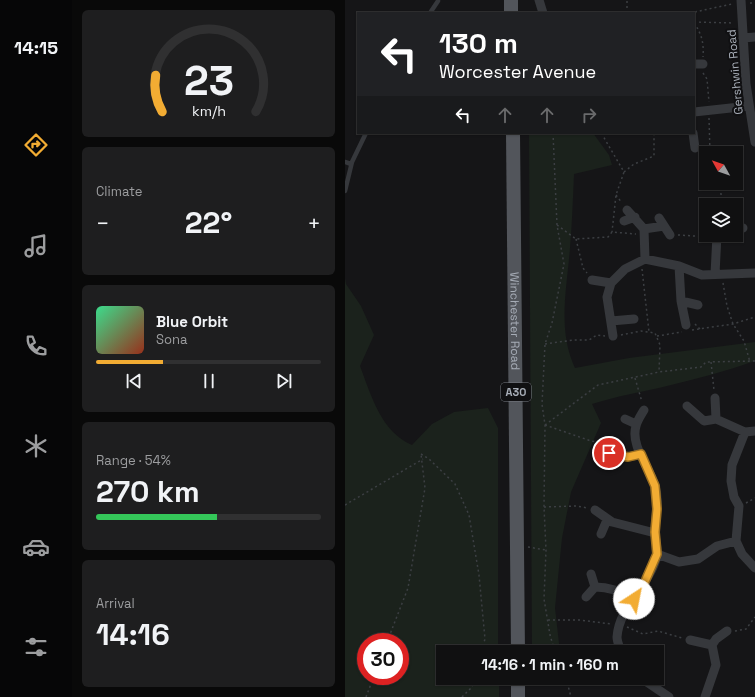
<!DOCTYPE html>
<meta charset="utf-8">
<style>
body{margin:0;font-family:"Space Grotesk",sans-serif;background:#1e1e1f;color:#f1f3f6;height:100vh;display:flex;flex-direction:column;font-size:15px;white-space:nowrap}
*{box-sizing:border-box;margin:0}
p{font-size:13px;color:#9c9d9f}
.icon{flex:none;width:22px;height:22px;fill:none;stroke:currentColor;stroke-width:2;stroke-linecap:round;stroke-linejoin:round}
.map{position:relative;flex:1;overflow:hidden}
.drawer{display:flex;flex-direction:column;gap:10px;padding:10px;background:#090909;width:273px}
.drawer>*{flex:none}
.top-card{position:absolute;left:12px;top:12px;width:338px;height:122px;border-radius:0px;box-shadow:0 1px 3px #0004,0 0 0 1px #303031;background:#202124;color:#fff;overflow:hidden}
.needle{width:26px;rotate:310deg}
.buttons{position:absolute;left:354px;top:146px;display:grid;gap:8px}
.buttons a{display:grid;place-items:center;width:44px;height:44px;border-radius:0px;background:#101011;box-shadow:0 1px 3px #0004,0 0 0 1px #303031;font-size:20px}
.speed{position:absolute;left:12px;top:633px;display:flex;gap:8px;font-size:20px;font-weight:700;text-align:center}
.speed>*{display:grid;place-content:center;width:52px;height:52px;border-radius:50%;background:#101011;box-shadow:0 1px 3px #0004,0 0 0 1px #303031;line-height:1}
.speed .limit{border:6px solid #d22;background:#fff;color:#111}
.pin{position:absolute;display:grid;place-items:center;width:34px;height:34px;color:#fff;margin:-17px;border:2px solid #fff;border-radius:50%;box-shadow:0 1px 4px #0007}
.me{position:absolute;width:44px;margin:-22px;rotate:34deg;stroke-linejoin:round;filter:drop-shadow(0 0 3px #0008)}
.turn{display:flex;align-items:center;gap:14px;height:84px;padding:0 16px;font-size:18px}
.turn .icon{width:52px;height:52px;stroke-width:2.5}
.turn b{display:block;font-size:28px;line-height:34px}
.lanes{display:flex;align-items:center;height:38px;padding:0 16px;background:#0003;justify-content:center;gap:20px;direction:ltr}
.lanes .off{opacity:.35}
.big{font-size:30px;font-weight:800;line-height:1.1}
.drawer .tile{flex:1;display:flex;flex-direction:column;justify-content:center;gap:6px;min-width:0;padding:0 14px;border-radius:6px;background:#1e1e1f}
.drawer .dial{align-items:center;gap:0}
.dial svg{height:104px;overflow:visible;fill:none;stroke:#303031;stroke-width:7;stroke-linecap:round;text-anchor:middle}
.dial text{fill:#f1f3f6;stroke:none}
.song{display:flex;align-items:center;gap:12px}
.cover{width:48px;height:48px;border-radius:6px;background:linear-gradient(135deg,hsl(150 70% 55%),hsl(10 70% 35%))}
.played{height:4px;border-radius:2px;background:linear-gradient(90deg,#f2ac33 30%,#303031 30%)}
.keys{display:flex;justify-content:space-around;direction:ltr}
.heat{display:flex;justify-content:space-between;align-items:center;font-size:22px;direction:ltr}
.charge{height:6px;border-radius:3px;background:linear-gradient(90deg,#34c759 54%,#303031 0)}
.trip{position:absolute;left:91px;top:645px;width:228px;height:40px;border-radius:0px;background:#101011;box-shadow:0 1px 3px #0004,0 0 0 1px #303031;font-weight:800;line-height:40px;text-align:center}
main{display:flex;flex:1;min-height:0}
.menu{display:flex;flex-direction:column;width:72px;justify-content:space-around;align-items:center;background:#060607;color:#9c9d9f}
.menu .icon{width:28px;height:28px}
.menu .selected{color:#f2ac33}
.menu b{font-size:18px;color:#f1f3f6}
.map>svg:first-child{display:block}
.green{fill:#1b221c;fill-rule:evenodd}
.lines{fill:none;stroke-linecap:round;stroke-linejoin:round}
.path{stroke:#3c3f43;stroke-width:1.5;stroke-dasharray:2 3;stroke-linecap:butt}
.lane{stroke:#36383c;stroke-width:4.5}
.street{stroke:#36383c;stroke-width:9}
.primary{stroke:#52555b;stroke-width:14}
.route-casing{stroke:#9d7021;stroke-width:10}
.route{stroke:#f2ac33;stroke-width:7}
.labels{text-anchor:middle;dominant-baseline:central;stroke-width:4;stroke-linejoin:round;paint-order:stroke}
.shield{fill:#101012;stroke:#7a7e86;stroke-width:1}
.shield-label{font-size:11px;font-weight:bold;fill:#a7adb7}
.street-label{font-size:12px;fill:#a7adb7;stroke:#101012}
</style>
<main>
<nav class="menu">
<b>14:15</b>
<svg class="icon selected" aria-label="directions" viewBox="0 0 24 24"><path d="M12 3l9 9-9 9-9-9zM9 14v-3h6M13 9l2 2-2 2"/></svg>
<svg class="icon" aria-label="music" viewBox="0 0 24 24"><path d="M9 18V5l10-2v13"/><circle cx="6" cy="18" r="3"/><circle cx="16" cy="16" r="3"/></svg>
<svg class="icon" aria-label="phone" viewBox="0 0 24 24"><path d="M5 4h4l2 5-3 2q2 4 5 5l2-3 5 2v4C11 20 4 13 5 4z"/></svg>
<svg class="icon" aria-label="climate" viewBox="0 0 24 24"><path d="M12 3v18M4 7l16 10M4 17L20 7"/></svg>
<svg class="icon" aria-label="car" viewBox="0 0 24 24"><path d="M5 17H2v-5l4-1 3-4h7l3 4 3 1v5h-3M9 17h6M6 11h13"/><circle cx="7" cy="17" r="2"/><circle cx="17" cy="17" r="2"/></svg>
<svg class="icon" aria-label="filters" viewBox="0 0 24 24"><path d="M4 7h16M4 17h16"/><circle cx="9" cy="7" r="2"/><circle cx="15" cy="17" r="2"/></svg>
</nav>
<section class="drawer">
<div class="tile dial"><svg viewBox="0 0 100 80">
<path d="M14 69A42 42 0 1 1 86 69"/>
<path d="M14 69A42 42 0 0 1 9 41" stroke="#f2ac33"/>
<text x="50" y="56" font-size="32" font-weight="700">23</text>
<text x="50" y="72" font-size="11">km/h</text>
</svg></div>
<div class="tile"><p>Climate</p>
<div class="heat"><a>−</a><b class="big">22°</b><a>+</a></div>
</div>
<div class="tile">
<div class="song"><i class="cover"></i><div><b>Blue Orbit</b><p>Sona</p></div></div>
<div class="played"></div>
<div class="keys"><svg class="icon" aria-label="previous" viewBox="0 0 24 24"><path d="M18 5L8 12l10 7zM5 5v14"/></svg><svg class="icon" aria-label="pause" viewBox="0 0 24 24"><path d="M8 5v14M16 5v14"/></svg><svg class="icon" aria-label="next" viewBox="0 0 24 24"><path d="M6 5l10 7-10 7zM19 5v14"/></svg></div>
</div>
<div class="tile"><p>Range · 54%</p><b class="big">270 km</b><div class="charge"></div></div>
<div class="tile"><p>Arrival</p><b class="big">14:16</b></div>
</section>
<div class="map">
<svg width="410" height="697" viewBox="0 0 410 697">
<rect width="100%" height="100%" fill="#151517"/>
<path class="green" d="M184 133H248L264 155 267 165 229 174C228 199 227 223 225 248 222 288 212 330 230 368L284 358 410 342V361C381 371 351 379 322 386 297 392 272 396 247 404L256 423 226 492 217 538 210 608 215 652H187Z
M0 278 1 284 16 306 29 335 15 366C26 395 36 432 67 445L87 424 109 412 143 408 153 428V652H98V678H154V697H0ZM21 642H55V676H21Z
M188 678H213V683L188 685Z"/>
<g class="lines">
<path class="path" d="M405 3H410
M282 13V0
M345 13 387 4
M349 22 389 23
M349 23C357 34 359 44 358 57
M358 73 362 79 364 102
M364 118 365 153
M208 133 212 225 219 264 207 323 200 344 197 404 200 425 199 507 201 550 199 599 205 635 210 652
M258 133V136L279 172 271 195 267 232
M279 172 289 164 309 156V133
M375 183 377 205
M271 195 277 203
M212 225 231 239 263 237 267 232 291 234
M333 235 350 236 364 239
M231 239 238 268 242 273
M297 269 304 332
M378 283 382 306 388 324 399 341 405 362
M350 324 355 329
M347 330 388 324 410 317
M276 335 296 331 310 333 315 345 314 372
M312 336 337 332
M200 344 228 340H244L252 335 260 336
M366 362 369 390
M290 378 297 402
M200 425 253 385 314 372 356 367 361 362 410 361
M200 425 246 441 262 444
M76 454 84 459 110 484 124 515 134 575 140 639 136 652
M401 503 410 498
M0 505 78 459
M199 507 231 506 243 508
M183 547 201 550
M203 620H235L266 624
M282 627 298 634 313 631 337 638
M390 631 401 629 410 617
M42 642 63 588 80 488 76 454
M221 678 226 697
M21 697 29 676
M117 697 127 687 130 678"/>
<path class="lane" d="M85 13 93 1
M0 162 6 164
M0 191 7 162 21 133"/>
<path class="street" d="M194 0 198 13
M396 0 401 84 410 142
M398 38 410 37
M349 64H358
M349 112 404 106
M348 133 350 148
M282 210 299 229 300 259
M314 218 325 235
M279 221 290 217
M391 228H398
M299 229 319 226
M334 266 336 301 341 325
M370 274 372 235
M247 280 266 283
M336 301 353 305
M266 321 289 319
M268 336 262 297 266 283 280 269 300 259 334 266 357 275 410 273
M370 398 371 419
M342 406 359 421 371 419 400 432
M280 419 291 424
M410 431 400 432 387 465 386 481 389 497 394 506 391 541 397 554 410 568
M263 453 283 457 296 454
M250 510 267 522 310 533
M256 534 262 520
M312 554 334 562 353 559 372 546 391 541
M250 587C265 587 276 591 289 599
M241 597 250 587 246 574
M345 640 367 645
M276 652C275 648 272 642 272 637 274 606 305 585 312 556 313 548 310 539 310 531 310 516 315 501 310 486 305 468 285 446 291 426 292 421 296 415 299 410
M248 678 249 680
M296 678 324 697
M360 697 371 665 367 645 371 639 382 631"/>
<g class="primary">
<path d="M166 0V13"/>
<path id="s1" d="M168 133 173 652"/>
<path d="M173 678V697"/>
</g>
</g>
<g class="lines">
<g class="route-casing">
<path id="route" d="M264 453 283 457 296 454 310 486 312 509 310 532 312 554 298 586 289 599"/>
</g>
<use href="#route" class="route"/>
</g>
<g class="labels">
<rect class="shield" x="156" y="383" width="30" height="18" rx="3"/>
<g class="shield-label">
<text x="171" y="392">A30</text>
</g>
<g class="street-label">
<text transform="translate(390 72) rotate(-95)">Gershwin Road</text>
<text stroke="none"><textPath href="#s1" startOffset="188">Winchester Road</textPath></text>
</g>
</g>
</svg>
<div class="buttons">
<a><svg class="needle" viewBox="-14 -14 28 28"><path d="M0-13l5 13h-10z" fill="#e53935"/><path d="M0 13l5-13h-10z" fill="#9c9d9f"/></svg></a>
<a><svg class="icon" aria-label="layers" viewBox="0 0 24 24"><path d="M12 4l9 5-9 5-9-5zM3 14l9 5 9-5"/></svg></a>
</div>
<div class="speed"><div class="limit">30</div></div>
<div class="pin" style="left:264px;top:453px;background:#d93025"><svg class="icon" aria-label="arrive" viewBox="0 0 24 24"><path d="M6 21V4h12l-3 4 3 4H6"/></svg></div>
<svg class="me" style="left:289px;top:599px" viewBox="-20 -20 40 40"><circle r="19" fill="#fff"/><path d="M0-13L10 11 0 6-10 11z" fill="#f2ac33"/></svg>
<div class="trip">14:16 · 1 min · 160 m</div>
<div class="top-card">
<div class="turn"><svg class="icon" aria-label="left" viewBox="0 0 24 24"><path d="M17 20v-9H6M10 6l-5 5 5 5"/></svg><div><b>130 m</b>Worcester Avenue</div></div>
<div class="lanes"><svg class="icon" aria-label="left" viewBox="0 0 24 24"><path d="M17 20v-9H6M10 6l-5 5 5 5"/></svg><svg class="icon off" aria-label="ahead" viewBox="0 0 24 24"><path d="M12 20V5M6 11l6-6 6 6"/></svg><svg class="icon off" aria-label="ahead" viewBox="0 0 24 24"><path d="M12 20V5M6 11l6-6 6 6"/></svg><svg class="icon off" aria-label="right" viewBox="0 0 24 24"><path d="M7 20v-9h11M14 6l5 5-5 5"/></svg></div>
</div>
</div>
</main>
